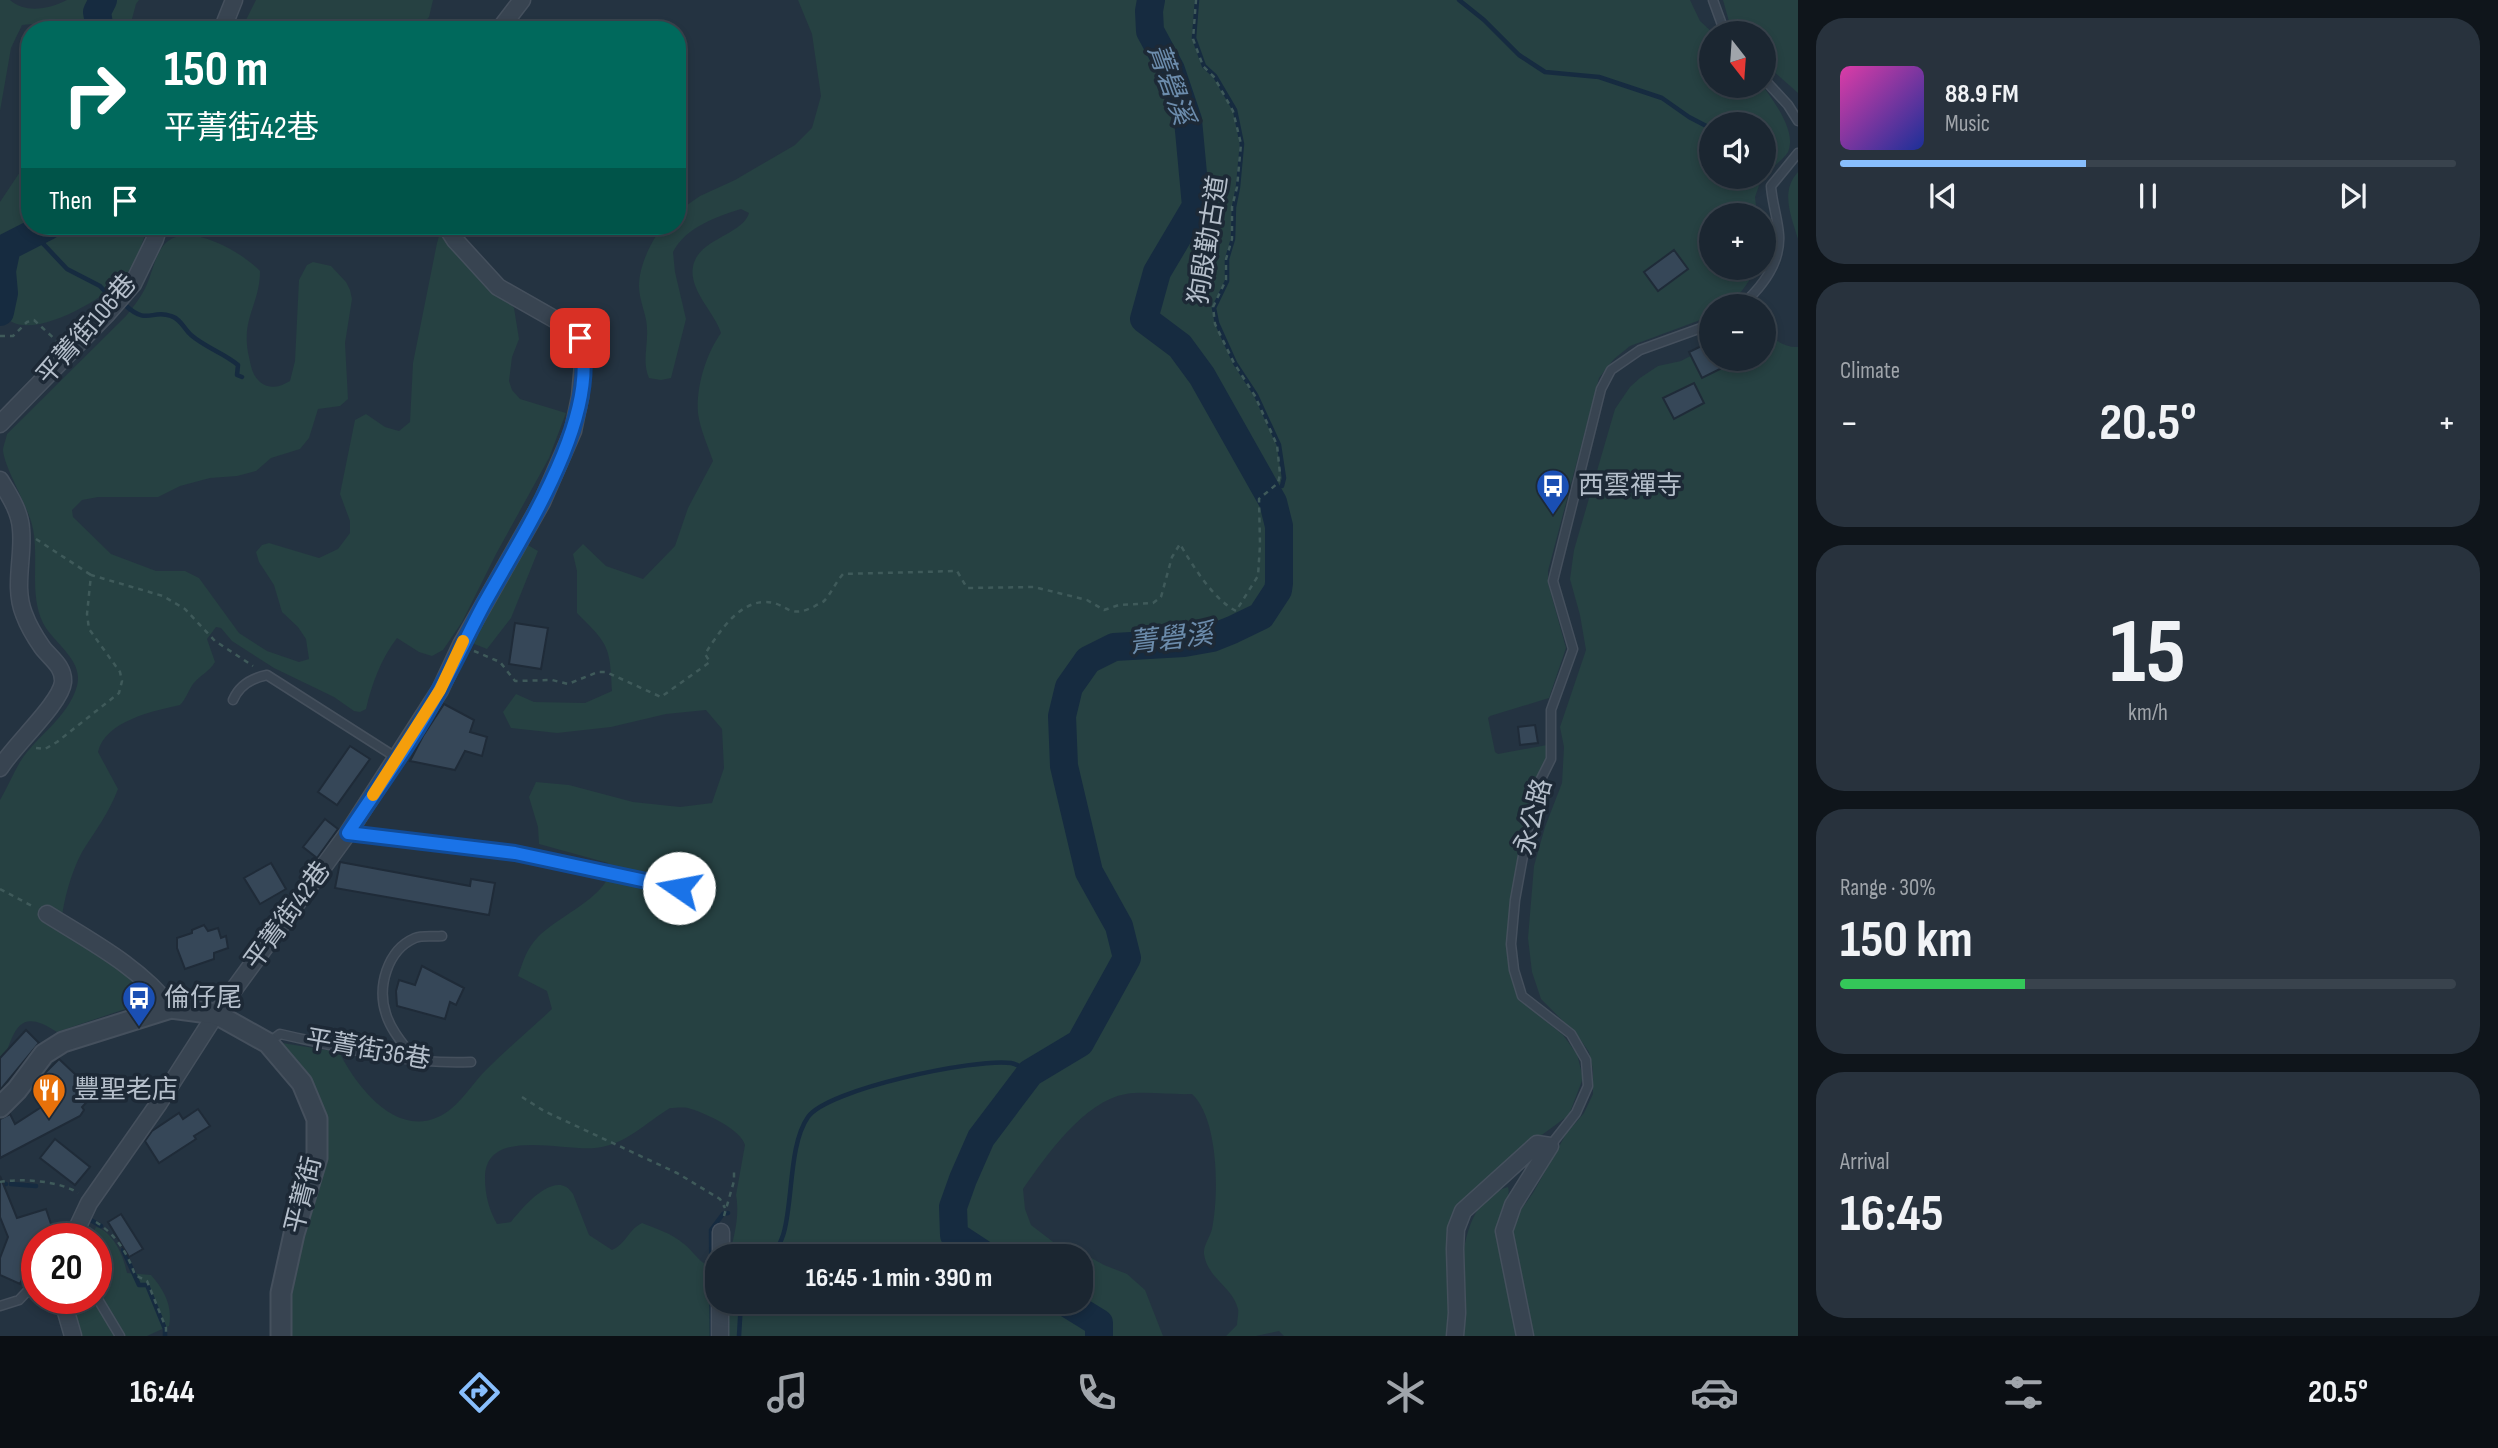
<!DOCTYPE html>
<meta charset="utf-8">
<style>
body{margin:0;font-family:"Sofia Sans Condensed","Noto Sans TC",sans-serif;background:#28323d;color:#f1f3f6;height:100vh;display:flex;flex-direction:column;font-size:26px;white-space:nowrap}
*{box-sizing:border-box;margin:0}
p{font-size:23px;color:#a0a5ab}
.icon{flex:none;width:38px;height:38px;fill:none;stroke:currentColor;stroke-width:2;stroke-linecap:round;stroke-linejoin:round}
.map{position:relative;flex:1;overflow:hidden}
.panel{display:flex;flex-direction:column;gap:18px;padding:18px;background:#0f151b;width:700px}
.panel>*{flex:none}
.top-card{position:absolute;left:21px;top:21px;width:665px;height:214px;border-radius:28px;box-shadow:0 4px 10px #0003,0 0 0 2px #39434d;background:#00695c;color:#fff;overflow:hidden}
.needle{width:46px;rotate:163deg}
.controls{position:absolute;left:1699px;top:21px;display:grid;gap:14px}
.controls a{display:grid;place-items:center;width:77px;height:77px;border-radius:50%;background:#1b2631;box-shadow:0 4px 10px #0003,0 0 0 2px #39434d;font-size:35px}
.speed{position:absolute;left:21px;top:1223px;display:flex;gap:14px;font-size:35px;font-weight:700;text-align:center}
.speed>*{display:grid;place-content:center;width:91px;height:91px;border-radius:50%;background:#1b2631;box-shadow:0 4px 10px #0003,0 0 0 2px #39434d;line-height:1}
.speed .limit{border:10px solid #d22;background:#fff;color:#111}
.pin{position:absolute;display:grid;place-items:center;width:60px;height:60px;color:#fff;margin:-30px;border-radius:14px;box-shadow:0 4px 10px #0006}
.me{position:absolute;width:77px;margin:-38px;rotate:282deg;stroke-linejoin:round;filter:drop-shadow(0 0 5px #0008)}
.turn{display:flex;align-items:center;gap:24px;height:147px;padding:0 28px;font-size:32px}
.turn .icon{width:91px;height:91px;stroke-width:2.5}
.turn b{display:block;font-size:49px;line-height:60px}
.then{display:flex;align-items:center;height:66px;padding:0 28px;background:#0003;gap:14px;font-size:26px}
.big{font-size:52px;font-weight:700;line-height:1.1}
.panel .card{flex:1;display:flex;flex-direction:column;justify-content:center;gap:10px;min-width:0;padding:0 24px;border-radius:28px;background:#28323d}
.panel .dial{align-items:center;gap:0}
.dial b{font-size:91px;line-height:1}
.song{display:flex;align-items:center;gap:21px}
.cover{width:84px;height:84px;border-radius:10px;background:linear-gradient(135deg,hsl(320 70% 55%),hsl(230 70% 35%))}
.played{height:7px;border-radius:4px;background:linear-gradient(90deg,#88befd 40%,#39434d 40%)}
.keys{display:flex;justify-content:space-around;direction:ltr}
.heat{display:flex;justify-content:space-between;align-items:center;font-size:38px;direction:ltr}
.charge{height:10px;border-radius:5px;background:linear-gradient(90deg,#34c759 30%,#39434d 0)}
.trip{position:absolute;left:705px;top:1244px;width:388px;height:70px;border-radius:28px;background:#1b2631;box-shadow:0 4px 10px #0003,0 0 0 2px #39434d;font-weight:700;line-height:70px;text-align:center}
.tabs{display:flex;height:112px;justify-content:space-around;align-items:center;background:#0b0f14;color:#a0a5ab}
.tabs .icon{width:49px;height:49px}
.tabs .on{color:#88befd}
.tabs b{font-size:32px;color:#f1f3f6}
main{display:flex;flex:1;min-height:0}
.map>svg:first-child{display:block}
.green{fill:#264142;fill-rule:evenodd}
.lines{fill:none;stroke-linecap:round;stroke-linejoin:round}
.stream{stroke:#162b40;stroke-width:4.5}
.river{stroke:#162b40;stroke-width:28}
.building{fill:#364758;stroke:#1f2b38;stroke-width:2}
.service-casing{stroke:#45505d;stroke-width:11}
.minor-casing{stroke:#45505d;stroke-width:19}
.tertiary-casing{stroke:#45505d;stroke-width:23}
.path{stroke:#3f5a5a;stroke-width:2.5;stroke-dasharray:5 5;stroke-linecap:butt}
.service{stroke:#384451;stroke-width:8}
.minor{stroke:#384451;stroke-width:16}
.tertiary{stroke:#384451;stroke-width:19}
.route-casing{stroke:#114b97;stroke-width:18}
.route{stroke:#1a73e8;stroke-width:12}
.slow{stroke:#f59e0b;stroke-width:12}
.labels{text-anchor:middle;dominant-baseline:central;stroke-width:7;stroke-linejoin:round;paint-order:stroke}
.street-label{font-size:26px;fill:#b5bfcb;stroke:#1d2936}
.poi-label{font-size:26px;fill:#b5bfcb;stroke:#1d2936;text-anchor:start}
.water-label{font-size:28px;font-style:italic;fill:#6c8cac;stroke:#1d2936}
</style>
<main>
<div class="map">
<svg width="1798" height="1336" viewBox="0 0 1798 1336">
<rect width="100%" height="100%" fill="#243341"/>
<path class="green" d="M0 0H10C26 14 49 9 67 0H139L136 4 129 30H39L33 24 22 25 11 48 0 111Z
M256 0H433L429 17 417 30H241Z
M798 0H1690L1700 21 1713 33H1712V86H1763C1774 102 1797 131 1788 152 1784 159 1771 168 1764 175V124H1712V177H1762L1755 197 1757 215H1712V268H1756L1755 272C1742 290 1736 306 1712 306L1711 316 1630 346 1614 359 1599 378 1548 571V583L1566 648 1549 698 1490 716 1488 718 1495 752 1498 754 1547 745 1548 759 1537 781 1526 816 1515 876 1508 931 1509 969 1518 999 1563 1035 1577 1054 1583 1078 1569 1115 1502 1164 1462 1208 1450 1336H1284L1279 1331 1256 1336H1226L1237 1325C1237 1320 1239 1313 1238 1309 1233 1287 1207 1278 1204 1254 1203 1246 1210 1237 1212 1229 1219 1195 1219 1119 1192 1094 1172 1095 1145 1091 1126 1094 1084 1101 1046 1156 1023 1189L1025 1209 1031 1225 1061 1248 1077 1250 1104 1265 1127 1274 1145 1290 1163 1336H289L291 1275 309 1208 315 1090 282 1043 339 1052C356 1085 394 1137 438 1117 459 1108 472 1083 488 1068 508 1048 531 1029 552 1009L547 991 518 976C523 961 527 948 538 937 554 920 599 899 607 879 609 875 608 867 608 863L539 844 538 827 529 797 536 782 569 785 633 802 680 807 712 803 724 768 722 729 706 710 666 714 611 727 557 733 511 728 503 712 516 694 534 702 585 703 612 691C610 646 609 645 577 613V571L573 554 583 544 606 566 643 579 675 546 688 508 713 461C708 446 700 429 698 413 696 387 706 354 721 333 714 310 682 285 696 258 707 238 744 232 749 213L741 209C716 217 686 227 673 252L675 272 686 319 671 378 661 380 649 378C642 363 648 345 647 329 647 315 639 301 639 286 639 266 651 241 663 226H677V212L700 196 735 180 795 145 812 128 821 96 812 34ZM670 1108C675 1108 682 1107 688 1108 703 1112 741 1129 745 1145L736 1195C740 1215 734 1237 729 1256H1082V1302H718L717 1261 705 1264C696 1258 692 1250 684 1244 671 1233 657 1229 642 1223 627 1231 627 1243 612 1250L589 1235 573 1194C556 1167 522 1208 511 1222L497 1224C489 1210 485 1195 485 1178 485 1127 561 1151 595 1148 626 1145 645 1123 670 1108Z
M1723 0H1798V93L1764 63V33H1736L1730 25Z
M30 157V226H148C143 241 136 264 125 276 107 297 40 337 12 322 6 319 3 311 0 305V202Z
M1798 172V239C1791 216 1780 191 1798 172Z
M443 233 514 308 519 339 512 357 509 381 512 390 520 399 566 413 549 458 496 554 462 622 443 650 432 656 419 652 397 638C381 659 372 683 366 709L360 712 354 711 334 697 274 668 232 641 221 628 216 627 207 639 215 662C209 672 200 675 193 684 188 691 186 699 180 705 153 711 105 721 98 752L118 789C109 813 95 831 82 852 72 871 65 895 62 916L158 998 57 1032C14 1003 14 1038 0 1068V800C7 788 13 774 20 762 37 735 68 718 77 686 84 660 54 644 43 623 29 594 39 559 33 529 29 507 3 466 3 449 4 444 6 439 7 434L126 316C134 306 142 296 147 284 153 271 156 250 168 241 192 222 244 254 260 271 260 305 240 319 249 357 251 366 252 375 260 382 270 390 280 387 290 381L295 361 299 280 307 265 313 262 331 266 346 282 350 290 352 299 345 343 348 399 340 406 318 409 309 438 300 449 271 458 256 471 237 476 210 478 180 486 158 497H98L82 500 72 510 73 517 111 554 156 571H185L199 578 239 633 267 651 299 662 309 659 306 639 298 627 282 612 274 585 259 562 256 552 262 545 269 543 319 558 338 549 350 533V521L340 494 355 420 366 414 385 427 399 431 410 422 413 363 437 243 439 236Z
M1764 329C1772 339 1785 348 1798 347V1336H1531L1525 1295 1511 1238 1513 1221 1533 1193 1566 1134 1584 1113 1593 1094V1070L1589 1052 1577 1035 1541 999 1532 972 1528 938 1534 866 1545 827 1562 783 1564 747 1560 727 1586 650 1580 615 1570 579 1574 550 1615 409 1630 387 1640 378 1658 366 1681 361 1711 345 1712 359H1764Z
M526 544 538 551 511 618 487 649 472 643Z
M1508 1187C1512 1200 1497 1214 1497 1228 1499 1265 1512 1300 1516 1336H1460C1461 1293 1453 1201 1508 1187Z
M96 1227C113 1231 124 1257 127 1273L151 1275C164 1290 173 1306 169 1326L147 1336H77L67 1299 96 1298V1239H90Z"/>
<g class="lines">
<path class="stream" d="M1197 0 1194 38 1204 66 1215 76 1235 110 1242 144 1238 187 1234 207 1233 239 1227 259V281L1214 308 1217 323 1235 363 1256 395 1279 445 1284 478 1282 486
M1459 0 1484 20 1519 55 1545 72 1599 77 1662 98 1689 117 1712 129
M1764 162 1771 168
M34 234 67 269 100 286 110 297
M125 305C148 326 151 309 171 316 181 319 184 329 191 335 206 348 224 353 238 365L237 375 242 377
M1279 526 1281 498
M11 1184 36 1186
M0 1185 6 1184
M87 1218 101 1226
M123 1250 139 1285H147L165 1329V1336
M774 1256C777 1249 782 1240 784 1232 793 1199 789 1144 808 1117 827 1089 976 1058 1011 1063 1018 1064 1024 1069 1030 1073
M712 1336 711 1230 723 1214 728 1213
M739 1336 741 1302"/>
<path class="river" d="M100 30 97 12 103 0
M0 312 4 293 2 271 7 247 48 226
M986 1256 954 1235 953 1207 963 1179 981 1138 1030 1073 1080 1043 1127 958 1119 926 1089 872 1064 766 1062 716 1069 687 1088 660 1114 647 1184 643 1212 638 1232 630 1261 616 1278 590 1279 583V526L1273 502 1202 376 1180 346 1144 319 1157 272 1196 206 1188 120 1171 70 1150 31 1149 11 1151 0
M1065 1302 1099 1323V1336"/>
</g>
<path class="building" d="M1674 250 1688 269 1658 291 1644 272Z
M1712 341V359H1740L1702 378 1689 352Z
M1694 383 1704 403 1674 419 1663 398Z
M515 623 548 628 541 669 509 664Z
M444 704 474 720 470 732 487 737 482 756 465 751 455 770 410 761 423 736Z
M1535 725 1538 743 1520 745 1518 727Z
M350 746 370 759 337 805 318 792Z
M325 819 338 829 317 858 303 847Z
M340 862 470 886 471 879 495 883 489 915 335 888Z
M271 863 286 889 260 904 244 878Z
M204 925 208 931 218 928 221 938 226 936 228 948 214 953V959L185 969 177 948V938L192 933V930Z
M422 966 464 988 456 1005 450 1002 445 1019 397 1006 396 991 399 980 415 985Z
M26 1030 39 1043 0 1090V1058Z
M59 1059 95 1093 82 1107 84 1110 80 1116 0 1158V1119L10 1114 15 1124 63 1093 45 1073Z
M198 1109 210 1126 194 1136 196 1139 159 1163 145 1141 152 1131 179 1113 183 1119Z
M55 1139 90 1167 75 1185 40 1158Z
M0 1176 17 1218 46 1209 56 1239H37L20 1284 0 1275V1258L8 1237 0 1217Z
M121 1214 143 1249 129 1257 108 1222Z"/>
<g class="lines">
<g class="service-casing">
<path id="service" d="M1713 0 1725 33
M1764 79 1788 105 1798 121
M1741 306C1761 288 1781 263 1779 235 1778 219 1772 203 1771 186L1798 153
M233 700C239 686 252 678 267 675L397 758
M348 833 515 853 679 888
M268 1043 280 1034C343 1048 406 1065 471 1062
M415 1060C405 1046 391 1031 386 1014 377 987 387 950 415 938 422 935 434 937 442 936
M1550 1146 1576 1113 1588 1086 1586 1060 1571 1034 1522 996 1514 970 1511 944 1515 900 1529 823 1541 779 1551 759V710L1573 649 1553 581 1601 389 1611 370 1640 350 1712 324
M96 1296 120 1336
M0 1306 19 1300 37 1281"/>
</g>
<g class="minor-casing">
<path id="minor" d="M222 30 234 0
M499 30 522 0
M0 424 106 315 133 284 155 239 159 226
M0 480C9 495 20 511 21 529 24 556 13 587 24 614 28 625 35 637 42 647 50 658 64 666 63 682 61 703 13 746 0 768
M47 914C90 941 140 967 171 1008
M721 1232V1256
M72 1239 89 1203 159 1103 216 1014 348 833 440 690 461 645 542 502 573 431 580 397 584 353 581 339 570 328 498 287 455 240 446 226
M62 1298 73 1336
M720 1336V1302
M1455 1336 1457 1313 1455 1249 1456 1229 1463 1211 1537 1144 1550 1146 1513 1205 1504 1231 1525 1336"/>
</g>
<g class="tertiary-casing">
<path id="tertiary" d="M0 1107 17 1090 44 1054 63 1042 171 1008 216 1014 268 1043 302 1083 317 1119V1158L294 1234 281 1293V1336"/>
</g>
<path class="path" d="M0 336H13L27 322 34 320 58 342
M36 539 91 575
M474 651 500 662 515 681 552 680 568 684 598 672H606L661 697 710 662 705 654C718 634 737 603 764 602 787 601 787 621 815 606 818 604 822 603 824 601 831 594 835 583 843 574L957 571 967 588 1034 587 1087 600 1104 610 1119 605 1153 603 1161 597 1172 557 1180 544C1192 565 1214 600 1236 611L1258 576 1260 545 1259 499 1278 483 1280 474 1277 445 1255 396 1234 363 1215 324 1213 307 1226 280V259L1232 239V207L1237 187 1241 144 1233 111 1214 77 1203 66 1193 39 1196 0
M36 748 45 749 57 742 119 693 122 681 120 672 89 629 87 614 91 575 163 596 185 609 215 641 253 666
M0 889 34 907
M522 1097 544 1111 677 1173 720 1199 725 1208
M0 1182C22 1178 60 1181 78 1193
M724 1216 734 1181V1169
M96 1222C116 1235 127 1252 135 1275L147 1281 166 1328V1336"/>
<use href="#service" class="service"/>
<use href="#minor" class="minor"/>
<use href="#tertiary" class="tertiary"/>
</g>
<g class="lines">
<g class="route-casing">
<path id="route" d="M580 338C602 416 521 537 484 604 469 632 456 661 440 689 414 739 379 786 348 833L515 853 679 888"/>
</g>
<use href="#route" class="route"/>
<path class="slow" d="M373 795 440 690 463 641"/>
</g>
<defs>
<g id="bus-pin" transform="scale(1.75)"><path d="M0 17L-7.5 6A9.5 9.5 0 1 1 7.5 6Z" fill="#1a4fb4" stroke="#1d2936"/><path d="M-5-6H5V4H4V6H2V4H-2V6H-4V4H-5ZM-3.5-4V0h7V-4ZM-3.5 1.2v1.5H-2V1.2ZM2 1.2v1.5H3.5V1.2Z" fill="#fff"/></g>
<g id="restaurant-pin" transform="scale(1.75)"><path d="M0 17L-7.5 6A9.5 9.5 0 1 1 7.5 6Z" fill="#e8710a" stroke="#1d2936"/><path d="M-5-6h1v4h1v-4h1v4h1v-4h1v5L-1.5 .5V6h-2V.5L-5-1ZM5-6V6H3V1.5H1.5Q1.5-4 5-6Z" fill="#fff"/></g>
</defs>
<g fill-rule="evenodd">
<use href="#bus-pin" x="1553" y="486"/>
<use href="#bus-pin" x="139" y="998"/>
<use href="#restaurant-pin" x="49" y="1090"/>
</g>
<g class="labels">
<g class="street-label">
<text transform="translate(1209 240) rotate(-81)">狗殷勤古道</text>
<text transform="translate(87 330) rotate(-49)">平菁街106巷</text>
<text transform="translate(1534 817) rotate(-75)">永公路</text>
<text transform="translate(288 916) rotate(-54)">平菁街42巷</text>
<text transform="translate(368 1050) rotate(10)">平菁街36巷</text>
<text transform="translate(304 1195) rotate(-76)">平菁街</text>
</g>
<g class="poi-label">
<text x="1578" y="486">西雲禪寺</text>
<text x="164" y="998">倫仔尾</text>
<text x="74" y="1090">豐聖老店</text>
</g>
<g class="water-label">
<text transform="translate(1170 84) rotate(70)">菁礐溪</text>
<text transform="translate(1171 639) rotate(-7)">菁礐溪</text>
</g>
</g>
</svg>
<div class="controls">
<a><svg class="needle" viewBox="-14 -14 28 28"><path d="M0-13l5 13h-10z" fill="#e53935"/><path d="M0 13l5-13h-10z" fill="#a0a5ab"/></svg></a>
<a><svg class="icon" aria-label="sound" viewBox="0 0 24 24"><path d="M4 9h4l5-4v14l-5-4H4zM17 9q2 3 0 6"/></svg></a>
<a>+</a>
<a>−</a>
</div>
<div class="speed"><div class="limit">20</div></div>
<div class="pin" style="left:580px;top:338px;background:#d93025"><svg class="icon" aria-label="arrive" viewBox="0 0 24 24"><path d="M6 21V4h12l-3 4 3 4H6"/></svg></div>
<svg class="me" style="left:679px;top:888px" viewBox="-20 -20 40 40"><circle r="19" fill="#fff"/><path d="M0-13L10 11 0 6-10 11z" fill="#1a73e8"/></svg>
<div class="trip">16:45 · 1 min · 390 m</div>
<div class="top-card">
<div class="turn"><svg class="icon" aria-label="right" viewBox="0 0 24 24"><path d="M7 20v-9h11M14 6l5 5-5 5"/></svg><div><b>150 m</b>平菁街42巷</div></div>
<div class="then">Then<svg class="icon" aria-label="arrive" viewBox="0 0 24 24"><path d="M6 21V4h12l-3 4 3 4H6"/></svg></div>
</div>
</div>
<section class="panel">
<div class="card">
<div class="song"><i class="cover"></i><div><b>88.9 FM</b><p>Music</p></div></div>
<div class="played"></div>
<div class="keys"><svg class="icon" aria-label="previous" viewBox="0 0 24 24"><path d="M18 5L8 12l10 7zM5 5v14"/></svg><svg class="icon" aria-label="pause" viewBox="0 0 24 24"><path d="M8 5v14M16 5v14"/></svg><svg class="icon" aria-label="next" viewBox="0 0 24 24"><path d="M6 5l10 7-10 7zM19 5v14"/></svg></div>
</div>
<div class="card"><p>Climate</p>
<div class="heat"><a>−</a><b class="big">20.5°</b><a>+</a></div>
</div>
<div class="card dial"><b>15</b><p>km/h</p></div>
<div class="card"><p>Range · 30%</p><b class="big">150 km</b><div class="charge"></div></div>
<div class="card"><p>Arrival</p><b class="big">16:45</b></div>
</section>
</main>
<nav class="tabs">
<b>16:44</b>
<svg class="icon on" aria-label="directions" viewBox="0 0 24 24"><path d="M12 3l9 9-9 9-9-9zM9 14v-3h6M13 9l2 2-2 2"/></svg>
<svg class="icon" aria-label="music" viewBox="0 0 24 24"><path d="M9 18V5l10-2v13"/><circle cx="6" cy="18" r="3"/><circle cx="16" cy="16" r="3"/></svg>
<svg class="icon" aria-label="phone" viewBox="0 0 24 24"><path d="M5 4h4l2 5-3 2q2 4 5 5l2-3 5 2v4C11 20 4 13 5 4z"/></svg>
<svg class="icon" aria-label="climate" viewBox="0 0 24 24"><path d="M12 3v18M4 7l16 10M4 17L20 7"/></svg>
<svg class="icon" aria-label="car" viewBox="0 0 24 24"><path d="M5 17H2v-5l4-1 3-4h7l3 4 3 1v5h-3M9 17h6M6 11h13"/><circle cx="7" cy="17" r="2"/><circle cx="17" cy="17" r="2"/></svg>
<svg class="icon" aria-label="filters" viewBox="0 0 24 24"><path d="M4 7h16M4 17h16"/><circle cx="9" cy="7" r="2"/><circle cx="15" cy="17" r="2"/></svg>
<b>20.5°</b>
</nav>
